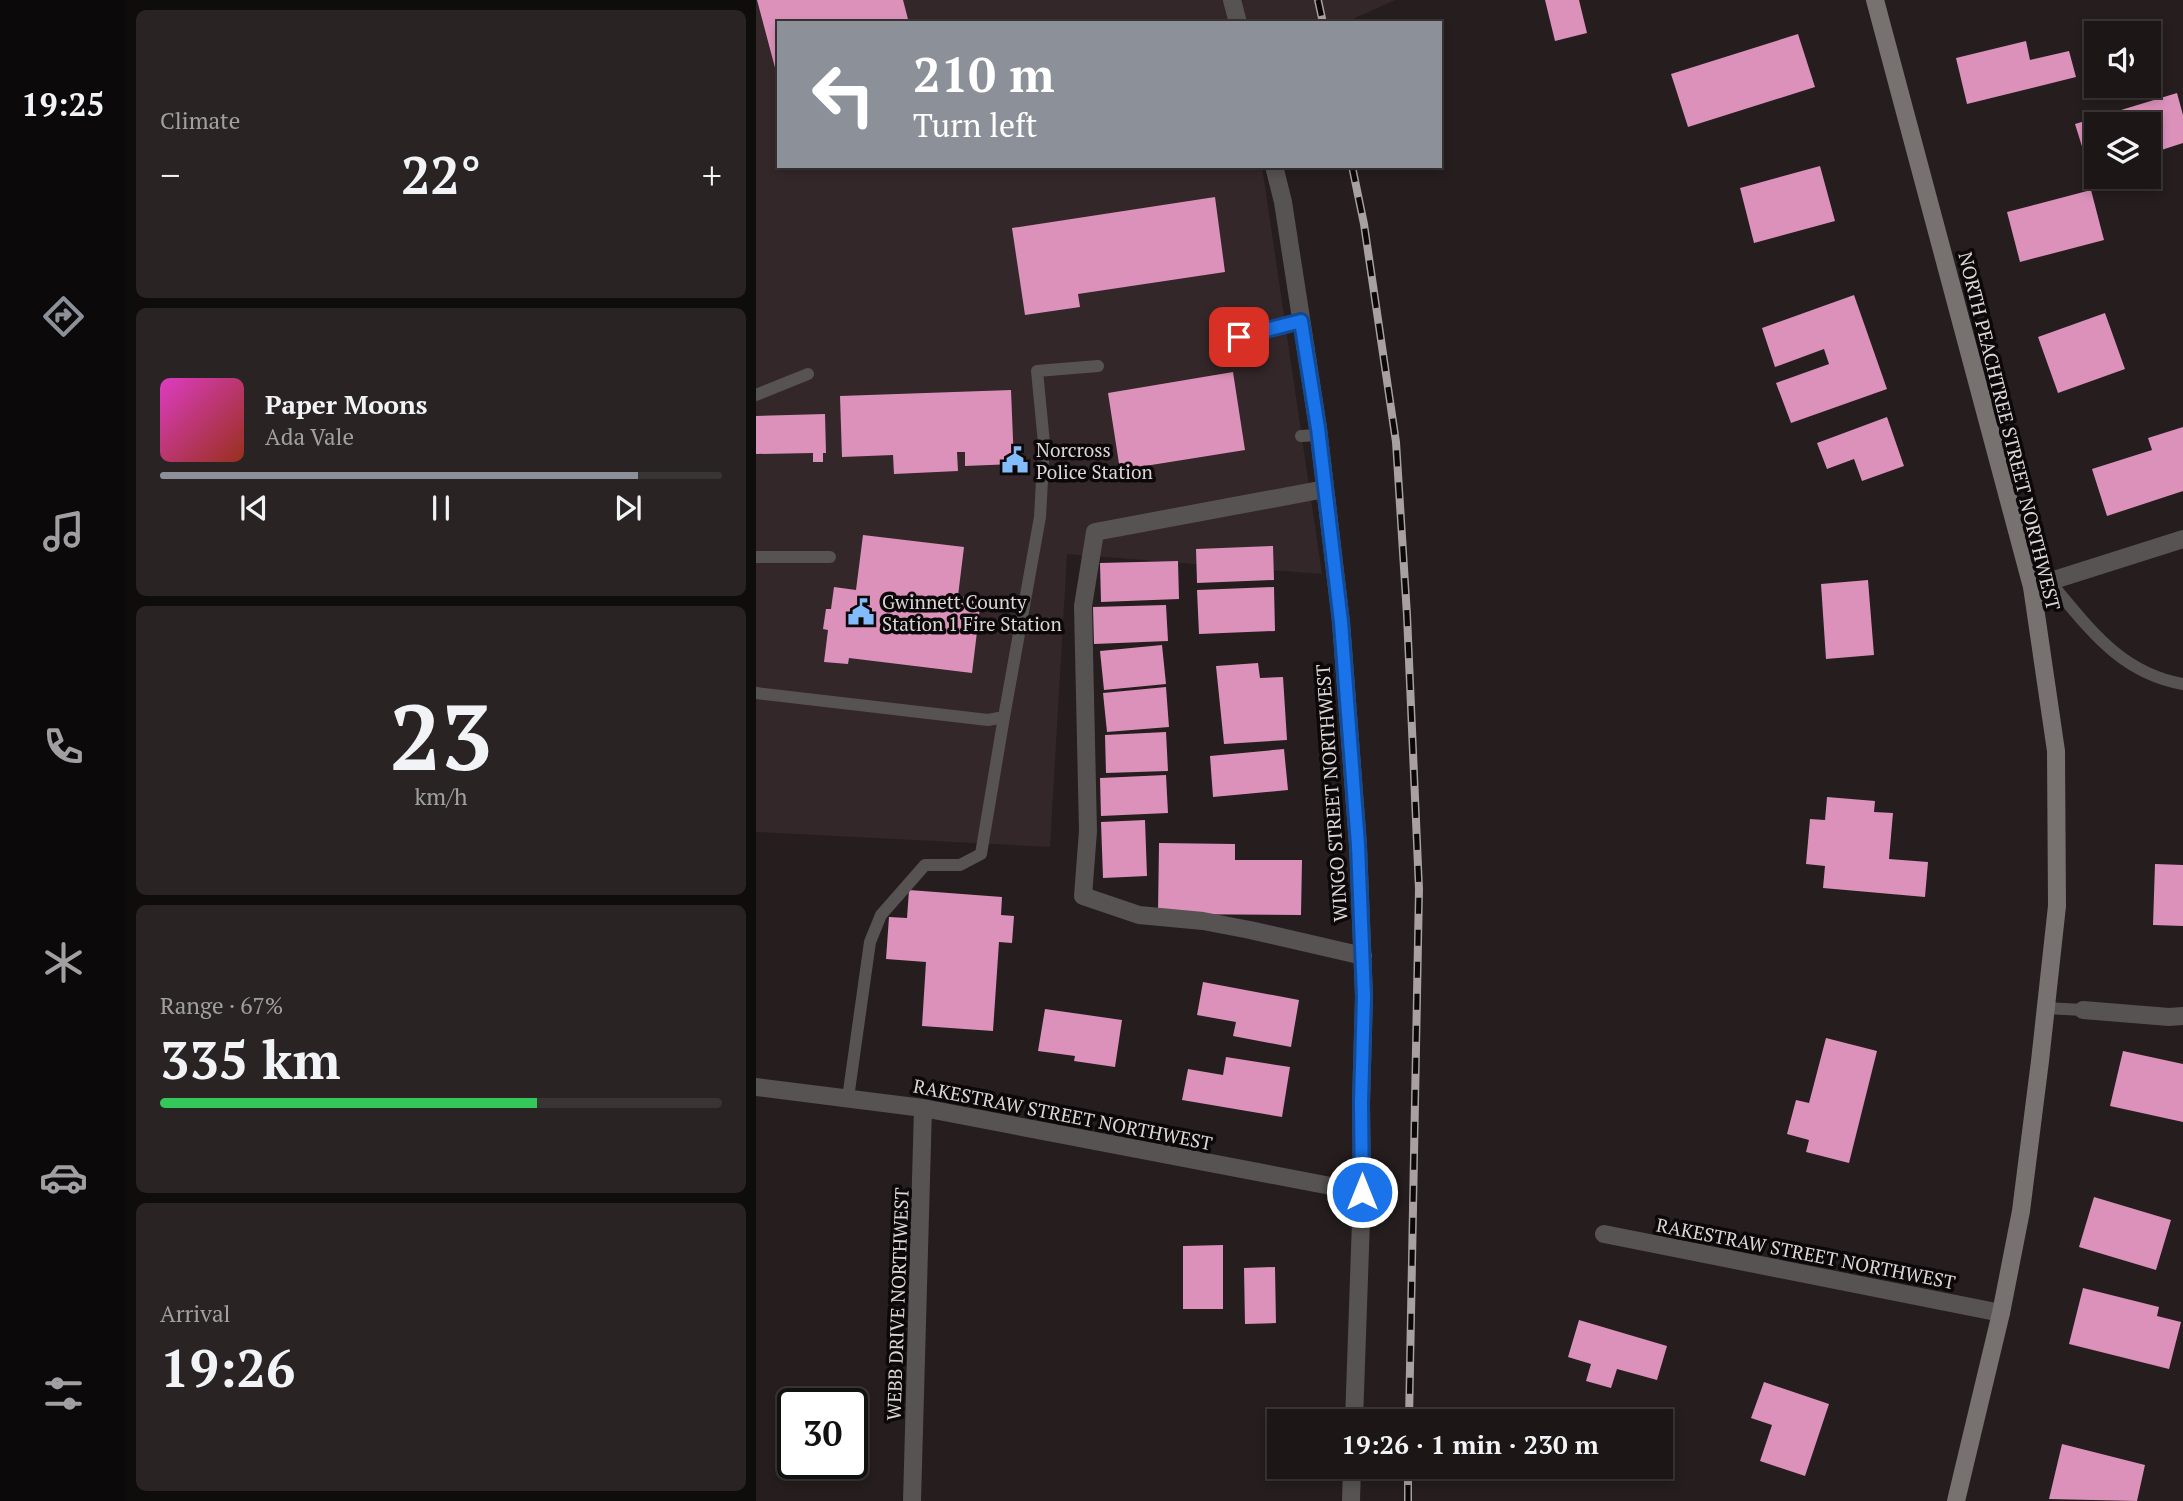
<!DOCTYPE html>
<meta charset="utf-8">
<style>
body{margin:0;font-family:"PT Serif",serif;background:#292323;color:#f1f3f6;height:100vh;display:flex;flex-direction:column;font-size:26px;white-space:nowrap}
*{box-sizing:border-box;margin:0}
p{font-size:23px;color:#a09fa1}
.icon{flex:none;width:38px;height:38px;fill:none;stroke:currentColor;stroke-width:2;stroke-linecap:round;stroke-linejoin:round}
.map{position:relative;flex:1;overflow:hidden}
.sheet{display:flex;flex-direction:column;gap:10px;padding:10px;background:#0f0c0c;width:630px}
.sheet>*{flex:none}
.guide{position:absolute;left:21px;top:21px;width:665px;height:147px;border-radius:0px;box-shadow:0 4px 10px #0003,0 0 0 2px #3a3535;background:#8c9099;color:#fff;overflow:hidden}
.fabs{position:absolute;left:1328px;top:21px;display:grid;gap:14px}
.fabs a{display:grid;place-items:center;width:77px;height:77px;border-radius:0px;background:#1c1616;box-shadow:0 4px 10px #0003,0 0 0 2px #3a3535;font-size:35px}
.speed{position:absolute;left:21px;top:1388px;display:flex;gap:14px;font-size:35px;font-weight:700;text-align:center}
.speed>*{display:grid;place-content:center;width:91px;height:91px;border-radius:50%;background:#1c1616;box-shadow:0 4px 10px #0003,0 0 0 2px #3a3535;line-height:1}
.speed .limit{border:4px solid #111;border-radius:10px;background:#fff;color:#111}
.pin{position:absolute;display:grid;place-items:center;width:60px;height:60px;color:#fff;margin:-30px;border-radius:14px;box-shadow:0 4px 10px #0006}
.me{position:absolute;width:77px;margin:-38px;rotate:0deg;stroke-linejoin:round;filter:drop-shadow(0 0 5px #0008)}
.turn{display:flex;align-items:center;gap:24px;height:147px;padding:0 21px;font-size:32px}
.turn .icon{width:91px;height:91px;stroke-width:2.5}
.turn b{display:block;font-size:49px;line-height:60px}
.big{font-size:52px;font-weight:700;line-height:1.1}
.sheet .tile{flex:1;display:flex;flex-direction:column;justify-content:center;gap:10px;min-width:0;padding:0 24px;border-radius:10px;background:#292323}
.sheet .dial{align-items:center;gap:0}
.dial b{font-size:91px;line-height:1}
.song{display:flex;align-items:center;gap:21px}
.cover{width:84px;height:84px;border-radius:10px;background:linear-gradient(135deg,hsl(310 70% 55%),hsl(10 70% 35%))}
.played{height:7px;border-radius:4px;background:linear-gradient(90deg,#8c9099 85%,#3a3535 85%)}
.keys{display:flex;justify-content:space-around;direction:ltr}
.heat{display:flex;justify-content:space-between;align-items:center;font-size:38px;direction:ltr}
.charge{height:10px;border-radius:5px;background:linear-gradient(90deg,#34c759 67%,#3a3535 0)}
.trip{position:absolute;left:511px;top:1409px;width:406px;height:70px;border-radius:0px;background:#1c1616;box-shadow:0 4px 10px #0003,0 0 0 2px #3a3535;font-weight:700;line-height:70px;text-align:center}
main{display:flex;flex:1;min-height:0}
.tabs{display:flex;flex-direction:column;width:126px;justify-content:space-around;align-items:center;background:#0b0909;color:#a09fa1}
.tabs .icon{width:49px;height:49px}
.tabs .active{color:#8c9099}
.tabs b{font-size:32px;color:#f1f3f6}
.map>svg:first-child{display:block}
.built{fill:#342729}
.building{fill:#db91ba}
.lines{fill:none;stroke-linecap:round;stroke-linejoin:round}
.lane{stroke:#575353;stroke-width:12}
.street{stroke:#575353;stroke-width:18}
.secondary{stroke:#77716f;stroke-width:18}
.rail-casing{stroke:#a8a1a2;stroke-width:8}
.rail{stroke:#0c0809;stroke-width:5;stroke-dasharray:16;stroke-linecap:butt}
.route-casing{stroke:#114b97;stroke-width:18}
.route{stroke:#1a73e8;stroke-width:12}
.labels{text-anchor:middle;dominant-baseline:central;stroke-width:7;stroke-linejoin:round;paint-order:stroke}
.street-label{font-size:19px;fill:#dcd6d7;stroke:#0c0809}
.poi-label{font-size:19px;fill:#dcd6d7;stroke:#0c0809;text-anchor:start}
</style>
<main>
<nav class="tabs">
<b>19:25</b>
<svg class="icon active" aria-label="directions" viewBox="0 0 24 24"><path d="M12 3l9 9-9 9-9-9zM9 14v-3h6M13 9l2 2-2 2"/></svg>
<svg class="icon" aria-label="music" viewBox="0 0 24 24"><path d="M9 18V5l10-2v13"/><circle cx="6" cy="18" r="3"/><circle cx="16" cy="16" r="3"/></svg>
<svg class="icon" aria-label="phone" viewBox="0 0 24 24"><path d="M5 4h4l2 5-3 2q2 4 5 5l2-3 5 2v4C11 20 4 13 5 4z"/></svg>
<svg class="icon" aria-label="climate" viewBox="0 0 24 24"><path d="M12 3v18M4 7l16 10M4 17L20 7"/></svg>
<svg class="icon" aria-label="car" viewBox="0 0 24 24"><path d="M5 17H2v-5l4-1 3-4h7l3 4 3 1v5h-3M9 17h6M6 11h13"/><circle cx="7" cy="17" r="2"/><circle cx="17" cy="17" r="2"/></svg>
<svg class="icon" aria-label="filters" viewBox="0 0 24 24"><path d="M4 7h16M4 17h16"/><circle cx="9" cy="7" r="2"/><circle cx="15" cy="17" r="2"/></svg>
</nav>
<section class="sheet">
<div class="tile"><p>Climate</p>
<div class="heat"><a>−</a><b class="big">22°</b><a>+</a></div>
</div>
<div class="tile">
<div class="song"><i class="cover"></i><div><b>Paper Moons</b><p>Ada Vale</p></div></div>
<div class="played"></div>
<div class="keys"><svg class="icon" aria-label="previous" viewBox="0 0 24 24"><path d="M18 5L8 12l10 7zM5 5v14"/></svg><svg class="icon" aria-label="pause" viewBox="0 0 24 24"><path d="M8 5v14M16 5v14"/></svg><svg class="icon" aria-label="next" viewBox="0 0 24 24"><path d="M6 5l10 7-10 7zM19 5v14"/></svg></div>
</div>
<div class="tile dial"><b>23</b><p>km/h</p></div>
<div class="tile"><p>Range · 67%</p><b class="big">335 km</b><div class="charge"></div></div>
<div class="tile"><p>Arrival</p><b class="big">19:26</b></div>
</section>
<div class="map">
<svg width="1427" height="1501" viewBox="0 0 1427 1501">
<rect width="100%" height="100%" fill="#251d1e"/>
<path class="built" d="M0 0H639L588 23H23V166H506L566 574 311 554 294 847 0 832Z"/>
<path class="building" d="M1 0H147L153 23H23L22 79Z
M789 0H823L831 33 799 41Z
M1042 34 1059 87 932 127 915 74Z
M1270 41 1274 60 1313 51 1320 77 1211 104 1200 58Z
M1421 93 1427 115V143L1393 154V124H1340V170L1334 172 1319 124Z
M1064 166 1079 221 998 243 984 188Z
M1335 190 1348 240 1264 262 1251 212Z
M459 197 469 272 322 294 324 307 269 315 256 228Z
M1098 295 1131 389 1035 423 1020 383 1073 364 1068 349 1019 367 1006 328Z
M1349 313 1369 369 1302 393 1282 337Z
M477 372 489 450 364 470 352 393Z
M255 390 258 464 209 466V452H201L202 471 138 474 137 455 86 457 84 396Z
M69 414 70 453H67V462H57V453L0 454V416Z
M1131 417 1148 466 1106 481 1098 459 1071 469 1061 443Z
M1427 427V491L1351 516 1336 469 1396 450 1392 438Z
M107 535 208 547 202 596 225 599 216 673 93 658 92 664 68 662 72 630 67 629 70 609H75L78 587 100 590Z
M517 546 518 580 441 583 440 549Z
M422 561 423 599 345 602 344 563Z
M1112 580 1118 655 1070 659 1065 584Z
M518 587 519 631 443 634 441 590Z
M410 605 412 641 338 644 337 607Z
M406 645 410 684 348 690 344 651Z
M502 663 504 678 527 677 531 740 468 744 460 666Z
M410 687 413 727 351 732 347 693Z
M410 732 412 771 350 773 349 735Z
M528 749 532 790 457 797 454 756Z
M410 775 412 813 345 816 344 778Z
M1071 797 1119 801 1118 812 1137 813 1133 859 1172 862 1169 897 1067 888 1069 866 1050 864 1054 819 1069 820Z
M389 820 391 876 347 878 345 822Z
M403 843 479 844V860H546L545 915 402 914Z
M1399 864 1427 865V926L1397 925Z
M153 890 246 897 245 915 258 916 256 943 243 942 237 1031 166 1026 170 962 130 959 133 917 151 918Z
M447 982 543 1000 535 1047 477 1036 480 1022 441 1015Z
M289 1009 366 1020 359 1067 318 1061 319 1056 282 1051Z
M1070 1038 1121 1051 1093 1163 1050 1152 1053 1140 1031 1134 1040 1100 1053 1103Z
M1367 1051 1427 1064V1122L1354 1106Z
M470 1057 534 1067 526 1117 426 1100 432 1069 467 1075Z
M1338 1197 1415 1220 1400 1270 1323 1247Z
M467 1245V1309H427V1246Z
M519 1267 520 1323 489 1324 488 1268Z
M1327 1288 1403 1307 1401 1316 1425 1322 1413 1369 1313 1344Z
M823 1320 911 1346 901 1380 861 1369 855 1388 830 1381 835 1364 812 1357Z
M1008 1382 1073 1404 1049 1476 1004 1461 1016 1425 995 1418Z
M1306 1444 1389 1465 1381 1501 1293 1499Z"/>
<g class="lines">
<path class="lane" d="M483 337 545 321
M0 395 52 374
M545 436 562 435
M0 557H74
M1294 582C1333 628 1364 673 1427 684
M0 693 232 720 248 717 284 517 288 443 281 371 342 366
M1290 1008 1327 1010
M92 1098 114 942 125 915 169 865H204L225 854 248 717"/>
<path class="street" d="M476 0 482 23
M518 166 527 202 562 428 585 622 602 845 608 997 605 1103 606 1192 598 1421
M569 489 339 532 327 606 332 831 327 896 383 915 447 921 494 930 607 956
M1276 587 1427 539
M1327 1010 1413 1017 1427 1016
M0 1087 167 1108 606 1192
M848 1234 1245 1313
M156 1501 167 1108
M595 1501 596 1466"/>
<path class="secondary" d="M1119 0 1276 587 1300 751 1301 906 1284 1061 1265 1211 1245 1313 1200 1501"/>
<g class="rail-casing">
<path id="rail" d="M562 0 567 23
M596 166 608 224 640 442 651 615 663 889 653 1421
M652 1501V1466"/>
</g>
<use href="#rail" class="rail"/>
</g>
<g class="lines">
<g class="route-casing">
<path id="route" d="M483 337 545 321 562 428 585 622 602 845 608 997 605 1103 606 1192"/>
</g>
<use href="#route" class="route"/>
</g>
<defs>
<g id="civic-bare" transform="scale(2.1)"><path d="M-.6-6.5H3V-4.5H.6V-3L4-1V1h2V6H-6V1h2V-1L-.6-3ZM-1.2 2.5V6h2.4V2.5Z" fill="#82bcfa" stroke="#0c0809" stroke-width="2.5" paint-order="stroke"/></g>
</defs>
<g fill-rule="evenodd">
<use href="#civic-bare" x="259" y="460"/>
<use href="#civic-bare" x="105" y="612"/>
</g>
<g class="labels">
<g class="street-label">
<text transform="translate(1254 431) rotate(76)">NORTH PEACHTREE STREET NORTHWEST</text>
<text transform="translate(575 793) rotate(-94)">WINGO STREET NORTHWEST</text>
<text transform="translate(307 1114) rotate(11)">RAKESTRAW STREET NORTHWEST</text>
<text transform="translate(1050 1253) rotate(11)">RAKESTRAW STREET NORTHWEST</text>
<text transform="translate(141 1304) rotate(-88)">WEBB DRIVE NORTHWEST</text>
</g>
<g class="poi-label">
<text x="280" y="449">Norcross<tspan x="280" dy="22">Police Station</tspan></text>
<text x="126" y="601">Gwinnett County<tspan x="126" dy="22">Station 1 Fire Station</tspan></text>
</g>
</g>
</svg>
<div class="fabs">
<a><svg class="icon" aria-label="sound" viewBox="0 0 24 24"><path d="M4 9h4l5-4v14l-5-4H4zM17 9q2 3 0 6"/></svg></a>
<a><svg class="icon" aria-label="layers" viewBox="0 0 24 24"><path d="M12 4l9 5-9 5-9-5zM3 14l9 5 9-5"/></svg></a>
</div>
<div class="speed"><div class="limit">30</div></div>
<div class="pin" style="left:483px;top:337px;background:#d93025"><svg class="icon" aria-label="arrive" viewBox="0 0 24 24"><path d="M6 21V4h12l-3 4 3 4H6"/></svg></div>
<svg class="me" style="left:606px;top:1192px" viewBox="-20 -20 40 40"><circle r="17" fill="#1a73e8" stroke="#fff" stroke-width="3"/><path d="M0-11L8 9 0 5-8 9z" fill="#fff"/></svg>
<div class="trip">19:26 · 1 min · 230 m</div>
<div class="guide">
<div class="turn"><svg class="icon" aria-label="left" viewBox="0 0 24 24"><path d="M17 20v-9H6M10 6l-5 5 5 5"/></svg><div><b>210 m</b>Turn left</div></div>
</div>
</div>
</main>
